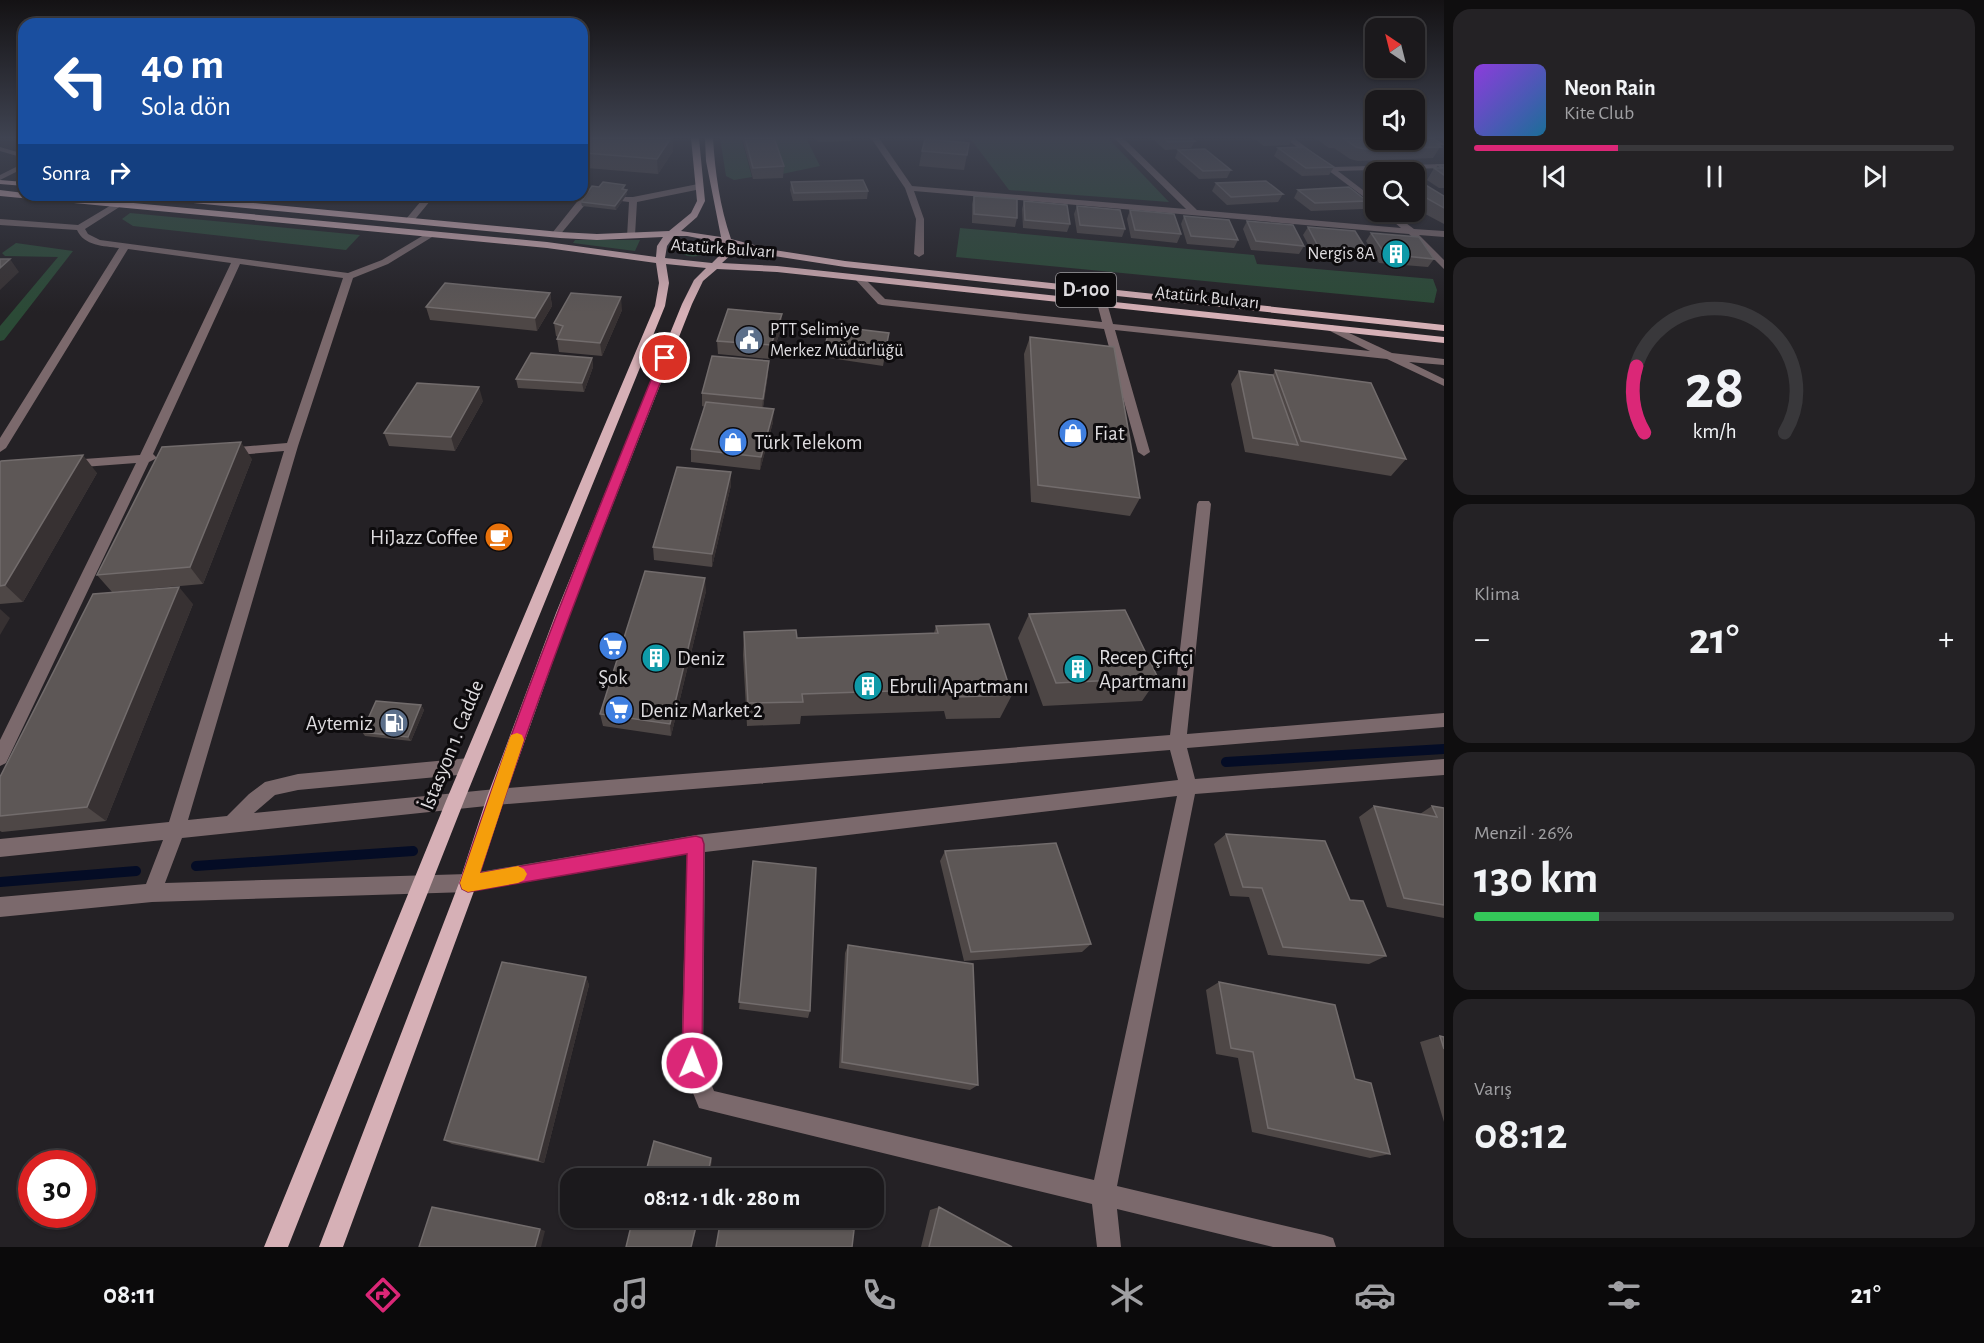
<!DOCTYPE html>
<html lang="tr">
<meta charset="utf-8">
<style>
body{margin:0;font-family:"Alegreya Sans",sans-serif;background:#242225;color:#f1f3f6;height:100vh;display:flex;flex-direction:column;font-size:22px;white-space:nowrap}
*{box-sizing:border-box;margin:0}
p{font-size:20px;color:#a0a0a3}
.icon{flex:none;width:33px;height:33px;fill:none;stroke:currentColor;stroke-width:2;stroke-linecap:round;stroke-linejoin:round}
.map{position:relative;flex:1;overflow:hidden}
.panel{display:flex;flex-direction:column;gap:9px;padding:9px;background:#0f0e0f;width:540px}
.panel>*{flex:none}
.hud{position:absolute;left:18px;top:18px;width:570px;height:183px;border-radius:18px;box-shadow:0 2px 4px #0004,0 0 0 2px #39383b;background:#1a4fa0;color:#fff;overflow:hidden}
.needle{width:39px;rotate:325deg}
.tools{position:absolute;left:1365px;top:18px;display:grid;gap:12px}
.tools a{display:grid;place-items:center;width:60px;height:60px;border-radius:12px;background:#1b191c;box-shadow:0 2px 4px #0004,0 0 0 2px #39383b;font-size:30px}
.speed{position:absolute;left:18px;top:1150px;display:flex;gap:12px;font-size:30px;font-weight:700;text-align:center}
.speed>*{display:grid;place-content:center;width:78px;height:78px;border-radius:50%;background:#1b191c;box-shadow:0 2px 4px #0004,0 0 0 2px #39383b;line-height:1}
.speed .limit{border:9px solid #d22;background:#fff;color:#111}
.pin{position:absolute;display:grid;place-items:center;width:51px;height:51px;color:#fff;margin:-26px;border:3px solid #fff;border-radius:50%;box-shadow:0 2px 6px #0007}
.me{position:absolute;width:66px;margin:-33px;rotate:1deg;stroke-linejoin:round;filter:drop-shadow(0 0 4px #0008)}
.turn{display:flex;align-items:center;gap:21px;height:126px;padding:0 24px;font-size:27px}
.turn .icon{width:78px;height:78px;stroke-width:2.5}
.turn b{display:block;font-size:42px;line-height:51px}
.then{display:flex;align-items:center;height:57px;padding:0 24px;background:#0003;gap:12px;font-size:22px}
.big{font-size:45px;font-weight:700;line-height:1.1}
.panel .widget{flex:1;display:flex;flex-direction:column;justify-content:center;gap:9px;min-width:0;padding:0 21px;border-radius:18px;background:#242225}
.panel .dial{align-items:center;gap:0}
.dial svg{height:156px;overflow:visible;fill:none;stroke:#39383b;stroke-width:7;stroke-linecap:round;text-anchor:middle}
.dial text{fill:#f1f3f6;stroke:none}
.song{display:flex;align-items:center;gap:18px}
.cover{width:72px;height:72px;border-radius:9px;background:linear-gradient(135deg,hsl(270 70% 55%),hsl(200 70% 35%))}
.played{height:6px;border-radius:3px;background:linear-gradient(90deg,#db2777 30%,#39383b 30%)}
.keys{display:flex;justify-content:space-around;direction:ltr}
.heat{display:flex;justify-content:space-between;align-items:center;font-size:33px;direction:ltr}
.charge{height:9px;border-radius:4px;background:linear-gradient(90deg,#34c759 26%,#39383b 0)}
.trip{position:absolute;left:560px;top:1168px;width:324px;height:60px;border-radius:18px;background:#1b191c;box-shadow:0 2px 4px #0004,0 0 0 2px #39383b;font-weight:700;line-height:60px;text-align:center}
.tabs{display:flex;height:96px;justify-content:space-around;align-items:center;background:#0b0a0b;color:#a0a0a3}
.tabs .icon{width:42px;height:42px}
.tabs .selected{color:#db2777}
.tabs b{font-size:27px;color:#f1f3f6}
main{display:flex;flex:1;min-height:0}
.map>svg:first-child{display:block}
.green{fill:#2b4a36}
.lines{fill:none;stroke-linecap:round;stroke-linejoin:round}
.stream{stroke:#040c25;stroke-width:10}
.minor{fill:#7b696c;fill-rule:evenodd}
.major{fill:#d6b0b6;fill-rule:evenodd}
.wall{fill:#4e4746}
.shaded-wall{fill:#373132}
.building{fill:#5d5756;stroke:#726c6c;stroke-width:1.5}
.route{fill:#db2777;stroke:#8e194d;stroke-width:1.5}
.slow{fill:#f59e0b}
.labels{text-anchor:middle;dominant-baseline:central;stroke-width:6;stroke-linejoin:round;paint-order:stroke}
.far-street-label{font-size:18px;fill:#dedcdf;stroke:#0d0b0d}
.far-poi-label{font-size:18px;fill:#dedcdf;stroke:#0d0b0d;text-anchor:end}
.shield{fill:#0d0b0d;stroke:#9f9da0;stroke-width:1.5}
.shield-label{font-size:20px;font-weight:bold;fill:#dedcdf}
.poi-label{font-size:21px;fill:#dedcdf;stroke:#0d0b0d;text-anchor:start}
.street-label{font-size:21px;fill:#dedcdf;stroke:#0d0b0d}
</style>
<main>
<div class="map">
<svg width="1444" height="1247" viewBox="0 0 1444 1247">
<rect width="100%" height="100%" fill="#242125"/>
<path class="green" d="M720 138H806L820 166 782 174 770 139 742 140 752 177 734 180 726 176Z
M970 138H1108L1169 202 1009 190Z
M130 213 360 235 346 250 133 226 122 219Z
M960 228 1254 255 1257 264 1433 279 1437 290 1434 303 956 257Z
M575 240H640L635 251 573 243Z
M694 242 709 245 710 250C700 258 688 259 678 251L677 248 681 244Z
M16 243 73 251 4 340 0 341V326L58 257 5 256 2 253Z"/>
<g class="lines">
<path class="stream" d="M1226 762 1444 749
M196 866 413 851
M0 882 136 871"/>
<path class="minor" d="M871 138H879L912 186 1186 209 1114 138H1123L1197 210 1401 228 1382 212H1391L1414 229 1444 231V237L1419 235 1444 260V269L1409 234 914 191 924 219V254L919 257 914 254 916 219 905 188Z
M1285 138H1294L1332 167 1444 164V168L1338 171 1376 200V206Z
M0 147 24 154V158L0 151Z
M24 163V168L0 180V175Z
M698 184 702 187 701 189 637 202 635 235 627 237 629 202 621 201V197H633Z
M584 193 593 195 559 236H553V232Z
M426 195H435L412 223H406V219Z
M118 201 122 204 121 206 85 229 88 234 100 240 348 273 382 260 429 232 437 234 388 264 353 278 298 446 188 820 227 816 249 794 265 782 298 774 469 758 475 761 478 766 475 771 469 774 298 790 275 795 254 813 496 789 1170 735 1197 504 1199 501H1209L1211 504 1187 734 1444 713V727L1187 748 1195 779 1444 759V775L1195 794 1117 1186 1324 1235 1333 1238 1336 1247H1273L1117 1209 1121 1247H1097L1092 1204 699 1108 681 1063 687 854 468 892 152 902 0 917V897L146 884 163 840 0 857V839L169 822 284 451 226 456 220 452 226 448 287 443 343 278 240 264 153 454 157 458 149 462 6 763 0 766V740L136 463 70 468 64 464 70 460 140 455 231 263 128 249 6 448 0 452V438L119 248C104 246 84 246 77 230L0 225V219L78 225ZM1170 750 1178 780 696 835 468 874 165 883 182 838 496 805ZM1177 796 1094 1180 714 1091 703 1063 705 852Z
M855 275H861L885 299 1102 322 1097 303 1102 300 1107 303 1113 324 1370 351 1328 330 1327 328 1332 325 1392 353 1444 359V365L1409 362 1444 379V386L1387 359 1115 330 1150 452 1144 456 1138 452 1104 329 882 305 878 304 855 279Z"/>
<path class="major" d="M691 138H699L705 201 697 217 681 231 721 237 706 161 705 138H713C715 172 720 207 731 239L774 250 845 261 1444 325V331L845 267 774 256 733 245 735 251 722 263 777 266 1444 337V343L777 272 717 269 703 281 692 304 570 613 505 797 477 883 343 1247H319L459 883 487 797 556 613 682 304 694 280 706 268 666 264 669 283 665 306 464 801 288 1247H264L446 801 655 306 659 283 656 263 547 248 0 196V190L24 193V195H48L547 242 656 257 657 246 663 237 597 240 560 238 141 198 137 195H168L560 232 597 234 669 231 691 213 697 201ZM674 236H687L723 243 725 250 712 263 665 258 667 246Z
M0 180 24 182V186L0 184Z"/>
</g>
<path class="wall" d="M582 138 673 151 658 174 587 168 582 175Z
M742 138H774L784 166 783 178 753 179Z
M816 138H851V141L818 142Z
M930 138H965L964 142 960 143 967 155 964 170 919 166 922 151 932 140Z
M1152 138H1192L1195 141 1191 148 1165 150Z
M1253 138H1293L1289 145 1264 146Z
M1315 138H1360L1442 144 1433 158 1358 161 1350 159 1334 148H1329Z
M1278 148 1334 167 1329 175 1302 176 1274 156Z
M1178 150 1231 170 1227 178 1199 179 1175 158Z
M1438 165H1444V188H1439L1427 180 1434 168H1436Z
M1414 178 1444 196V224L1414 208Z
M791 182 868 191 867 199 793 201 790 190Z
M1216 183 1283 194 1278 202 1227 205 1212 191Z
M625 185 624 189 627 190V194L616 210 582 206 581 202 599 187Z
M1298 190 1367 201 1363 209 1311 211 1294 198Z
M974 196 1017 218 1015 227 972 223V204Z
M1024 201 1070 224 1067 232 1023 228 1022 209Z
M1077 206 1125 229 1122 237 1077 233 1074 214Z
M1130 210 1181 234 1177 243 1131 238 1127 219Z
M1184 216 1238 240 1234 248 1187 244 1181 224Z
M1247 221 1304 246 1299 254 1251 250 1243 229Z
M1308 227 1368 252 1363 261 1314 256 1303 235Z
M1371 233 1434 259 1428 267 1379 263 1366 241Z
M550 293 552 306 537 331 430 320 426 307Z
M622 310 602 356 559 352 557 339 558 337 556 336 554 323Z
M782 314V327L770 359 718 354 717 341Z
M889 333 883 366 823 357 824 348Z
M1030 337 1140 498 1130 516 1031 502 1024 354Z
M592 358 593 367 584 392 518 388 516 379Z
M1275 370 1406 459 1391 476 1245 452 1231 384 1239 371 1273 375Z
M768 374 763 408 773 422 760 470 691 462V449L705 407 702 406V393Z
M483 401 455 451 389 446 384 433Z
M252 459 203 584 112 592 97 575Z
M0 462 97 473 23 602 0 604Z
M731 472V485L712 567 654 560 653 547Z
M706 591 671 736 603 726 600 714Z
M193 604 106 821 2 832 0 831V777Z
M1029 614 1158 678 1142 701 1043 706 1018 638Z
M936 626 1012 695 1000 718 946 719 944 711 801 716 800 724 747 726 743 655 744 632 797 638 934 633Z
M421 705 424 710 411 741 365 736 362 732Z
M1374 806 1420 814 1432 806 1444 808V918L1387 907 1359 817Z
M1226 834 1350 900 1386 956 1369 964 1268 955 1249 897 1230 896 1214 844Z
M945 851 1091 944 1082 952 964 961 940 861Z
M753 861 810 1011 808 1018 739 1009Z
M848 945 978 1085 970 1090 839 1068 845 953Z
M586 977 589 985 544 1163 452 1144 444 1140Z
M1219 982 1390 1154 1370 1158 1252 1132 1238 1058 1216 1054 1206 990Z
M1440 1036 1444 1037V1122L1420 1042Z
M939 1207 1012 1247H921L930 1210Z"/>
<path class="shaded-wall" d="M671 138H673V151L658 174 657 159Z
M940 138H965L964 142 938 145Z
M585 153 587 168 582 175V157Z
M627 190V194L616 210 615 206Z
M10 259 19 272 0 290V268Z
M550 293 552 306 537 331 535 318Z
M621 297 622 310 602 356 600 343Z
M782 314V327L770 359 771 345Z
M592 358 593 367 584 392 582 383Z
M769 361 768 374 762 412 763 399Z
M479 387 483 401 455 451 451 437Z
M774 409 773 422 760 470 761 457Z
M241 442 252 459 203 584 190 567Z
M83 455 97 473 23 602 5 585Z
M731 472V485L712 567V554Z
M705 578 706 591 671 736 670 724Z
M179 587 193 604 106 821 87 807Z
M0 609 10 618 0 635Z
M421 705 424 710 411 741 408 737Z
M586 977 589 985 544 1163 538 1160Z
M711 1158 712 1162 708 1179H707Z
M698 1218H699L692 1247H691Z
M540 1229 545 1231 541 1247H535Z"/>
<path class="building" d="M582 138H671L657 159 585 153 582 157Z
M745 138H774L784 166 753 168Z
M1164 138H1192L1195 141 1168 142Z
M1343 138 1376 139V140L1433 138 1442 144H1437L1441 147 1365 149 1356 147Z
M925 139 969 143 967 155 922 151Z
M1304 147 1334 167 1306 168 1278 148Z
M1205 149 1231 170 1203 171 1178 150Z
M1438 165H1444V175L1434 168H1443Z
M1414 178 1444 196V208L1423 196H1417L1414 194Z
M863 180 868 191 794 193 791 182Z
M1266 181 1283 194 1231 197 1216 183Z
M603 182 625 185 622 189 627 190 615 206 581 202 592 186 599 187Z
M1349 187 1367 201 1315 203 1298 190Z
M974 196 1017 199V218L974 214Z
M1024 201 1067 205 1070 224 1025 220Z
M1077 206 1120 210 1125 229 1080 225Z
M1130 210 1174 214 1181 234 1135 230Z
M1184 216 1229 220 1238 240 1191 236Z
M1247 221 1293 225 1304 246 1256 241Z
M1308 227 1355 231 1368 252 1319 248Z
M1371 233 1419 237 1434 259 1385 254Z
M0 259H10L0 268Z
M445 283 550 293 535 318 426 307Z
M571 293 621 297 600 343 557 339 563 326 554 323Z
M728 309 782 314 771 345 717 341Z
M831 326 889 333 884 357 824 348Z
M1030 337 1114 347 1140 498 1038 485Z
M531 353 592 358 582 383 516 379Z
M712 356 769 361 763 399 702 393Z
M1275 370 1371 383 1406 459 1301 441Z
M1239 371 1273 375 1298 445 1253 438Z
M417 383 479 387 451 437 384 433Z
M706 402 774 409 761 457 691 449Z
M241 442 190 567 97 575 162 447Z
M83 455 5 585 0 586V462L1 461Z
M677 467 731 472 712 554 653 547Z
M645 571 705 578 670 724 600 714Z
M179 587 87 807 0 816V777L93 594Z
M1125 610 1158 678 1056 683 1029 614Z
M989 624 1012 695 955 697 953 689 802 694 803 702 748 703 744 632 796 630 797 638 938 633 936 626Z
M376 701 421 705 408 737 362 732Z
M1374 806 1437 817 1432 806 1444 808V905L1404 898Z
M1226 834 1325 841 1350 900 1363 901 1386 956 1283 947 1262 888 1243 887Z
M1056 843 1091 944 971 952 945 851Z
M753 861 816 868 810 1011 739 1002Z
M848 945 973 964 978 1085 842 1062Z
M502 962 586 977 538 1160 444 1140Z
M1219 982 1335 1005 1355 1079 1371 1083 1390 1154 1268 1128 1253 1052 1231 1048Z
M1440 1036 1444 1037V1049Z
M654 1141 711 1158 707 1179H644Z
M432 1207 540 1229 535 1247H419Z
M939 1207 1012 1247H929Z
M633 1218H698L691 1247H626Z
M721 1218H811L854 1230 852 1247H716Z"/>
<linearGradient id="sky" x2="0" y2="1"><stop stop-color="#141214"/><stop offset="0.44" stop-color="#3f4351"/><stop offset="1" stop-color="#3f4351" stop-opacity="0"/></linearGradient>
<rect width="1444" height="313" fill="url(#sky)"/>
<path class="route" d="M665 355 670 358C603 528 535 698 480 873L696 836 702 838 704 844 702 1063 699 1070 692 1073 685 1070 682 1063 687 854 468 892 462 889 460 883C518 705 589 532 660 358Z"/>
<path class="slow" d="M517 733 522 735 524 740 480 873 518 866 524 869 527 874 524 880 518 883 468 892 462 889 460 883 509 740 511 735Z"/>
<defs>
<g id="building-disc" transform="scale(1.5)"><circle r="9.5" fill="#0f9aa8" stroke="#0d0b0d"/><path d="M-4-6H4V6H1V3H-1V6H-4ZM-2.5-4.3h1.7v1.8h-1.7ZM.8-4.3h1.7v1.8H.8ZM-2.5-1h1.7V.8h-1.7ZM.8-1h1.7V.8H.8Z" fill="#fff"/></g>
<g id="civic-disc" transform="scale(1.5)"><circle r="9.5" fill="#5c6f8a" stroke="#0d0b0d"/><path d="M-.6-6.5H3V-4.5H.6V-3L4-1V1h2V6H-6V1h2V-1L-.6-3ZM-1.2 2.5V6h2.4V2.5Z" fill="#fff"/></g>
<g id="shop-disc" transform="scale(1.5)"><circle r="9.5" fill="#3f7fe0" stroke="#0d0b0d"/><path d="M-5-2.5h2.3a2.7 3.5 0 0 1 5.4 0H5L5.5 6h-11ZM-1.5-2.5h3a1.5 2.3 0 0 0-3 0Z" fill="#fff"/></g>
<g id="cafe-disc" transform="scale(1.5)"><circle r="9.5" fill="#e8710a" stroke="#0d0b0d"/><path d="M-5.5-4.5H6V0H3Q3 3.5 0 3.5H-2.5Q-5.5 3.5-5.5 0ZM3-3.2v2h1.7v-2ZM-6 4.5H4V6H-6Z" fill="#fff"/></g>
<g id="supermarket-disc" transform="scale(1.5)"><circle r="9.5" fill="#3f7fe0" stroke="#0d0b0d"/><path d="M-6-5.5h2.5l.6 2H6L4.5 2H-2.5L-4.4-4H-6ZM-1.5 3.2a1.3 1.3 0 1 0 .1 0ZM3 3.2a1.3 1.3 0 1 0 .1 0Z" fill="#fff"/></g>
<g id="fuel-disc" transform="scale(1.5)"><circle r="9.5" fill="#5c6f8a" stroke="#0d0b0d"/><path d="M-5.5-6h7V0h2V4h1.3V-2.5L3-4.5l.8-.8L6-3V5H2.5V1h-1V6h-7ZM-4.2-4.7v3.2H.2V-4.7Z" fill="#fff"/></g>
</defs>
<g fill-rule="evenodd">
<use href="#building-disc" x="1396" y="254"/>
<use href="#civic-disc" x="749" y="340"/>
<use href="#shop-disc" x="1073" y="433"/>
<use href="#shop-disc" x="733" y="442"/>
<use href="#cafe-disc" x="499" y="537"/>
<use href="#supermarket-disc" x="613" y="646"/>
<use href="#building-disc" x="656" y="658"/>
<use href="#building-disc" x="1078" y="669"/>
<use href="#building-disc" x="868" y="686"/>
<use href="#supermarket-disc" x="619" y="710"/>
<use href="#fuel-disc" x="394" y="723"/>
</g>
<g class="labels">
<g class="far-street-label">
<text transform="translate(723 249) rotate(4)">Atatürk Bulvarı</text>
<text transform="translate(1207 298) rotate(6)">Atatürk Bulvarı</text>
</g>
<g class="far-poi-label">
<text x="1375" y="254">Nergis 8A</text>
<text x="770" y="330" text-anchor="start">PTT Selimiye<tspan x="770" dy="21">Merkez Müdürlüğü</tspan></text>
</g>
<rect class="shield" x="1056" y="273" width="60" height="34" rx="4.5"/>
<g class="shield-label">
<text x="1086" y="290">D-100</text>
</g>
<g class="poi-label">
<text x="1094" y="433">Fiat</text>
<text x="754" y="442">Türk Telekom</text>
<text x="478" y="537" text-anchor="end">HiJazz Coffee</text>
<text x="1099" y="657">Recep Çiftçi<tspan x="1099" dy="24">Apartmanı</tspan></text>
<text x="677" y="658">Deniz</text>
<text x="613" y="677" text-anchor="middle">Şok</text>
<text x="889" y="686">Ebruli Apartmanı</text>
<text x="640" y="710">Deniz Market 2</text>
<text x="373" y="723" text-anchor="end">Aytemiz</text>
</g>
<g class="street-label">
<text transform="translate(452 745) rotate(-68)">İstasyon 1. Cadde</text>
</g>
</g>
</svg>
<div class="tools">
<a><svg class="needle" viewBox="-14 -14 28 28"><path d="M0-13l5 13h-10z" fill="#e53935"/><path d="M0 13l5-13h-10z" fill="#a0a0a3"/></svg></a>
<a><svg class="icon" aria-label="sound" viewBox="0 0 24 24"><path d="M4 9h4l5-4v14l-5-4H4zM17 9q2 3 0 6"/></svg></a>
<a><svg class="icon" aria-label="search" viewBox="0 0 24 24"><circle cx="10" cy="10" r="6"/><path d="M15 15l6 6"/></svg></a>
</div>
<div class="speed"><div class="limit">30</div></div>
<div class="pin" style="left:665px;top:358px;background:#d93025"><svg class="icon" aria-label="arrive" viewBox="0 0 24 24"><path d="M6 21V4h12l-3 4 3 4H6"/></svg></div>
<svg class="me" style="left:692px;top:1063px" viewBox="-20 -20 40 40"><circle r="17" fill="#db2777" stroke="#fff" stroke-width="3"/><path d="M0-11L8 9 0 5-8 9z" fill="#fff"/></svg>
<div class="trip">08:12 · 1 dk · 280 m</div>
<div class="hud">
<div class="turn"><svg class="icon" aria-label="left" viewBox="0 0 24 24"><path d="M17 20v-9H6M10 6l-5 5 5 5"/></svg><div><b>40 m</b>Sola dön</div></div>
<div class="then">Sonra<svg class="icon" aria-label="right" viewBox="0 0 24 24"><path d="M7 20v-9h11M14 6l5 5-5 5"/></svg></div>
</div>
</div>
<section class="panel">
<div class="widget">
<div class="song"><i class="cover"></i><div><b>Neon Rain</b><p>Kite Club</p></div></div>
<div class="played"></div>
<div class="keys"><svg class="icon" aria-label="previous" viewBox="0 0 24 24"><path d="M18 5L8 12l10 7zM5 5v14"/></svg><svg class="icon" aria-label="pause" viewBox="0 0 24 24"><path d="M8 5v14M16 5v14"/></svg><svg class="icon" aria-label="next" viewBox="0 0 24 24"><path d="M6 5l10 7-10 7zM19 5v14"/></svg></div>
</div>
<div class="widget dial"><svg viewBox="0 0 100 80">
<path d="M14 69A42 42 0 1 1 86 69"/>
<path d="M14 69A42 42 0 0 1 10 35" stroke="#db2777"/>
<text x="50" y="56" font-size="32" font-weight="700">28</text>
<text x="50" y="72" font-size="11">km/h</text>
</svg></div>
<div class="widget"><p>Klima</p>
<div class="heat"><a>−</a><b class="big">21°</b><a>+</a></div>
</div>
<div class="widget"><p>Menzil · 26%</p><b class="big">130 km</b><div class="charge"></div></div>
<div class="widget"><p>Varış</p><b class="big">08:12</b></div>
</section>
</main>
<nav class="tabs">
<b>08:11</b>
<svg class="icon selected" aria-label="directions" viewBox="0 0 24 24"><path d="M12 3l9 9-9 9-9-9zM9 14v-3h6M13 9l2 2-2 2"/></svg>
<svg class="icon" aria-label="music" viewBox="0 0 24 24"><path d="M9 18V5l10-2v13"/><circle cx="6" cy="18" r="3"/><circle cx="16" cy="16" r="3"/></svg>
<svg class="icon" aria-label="phone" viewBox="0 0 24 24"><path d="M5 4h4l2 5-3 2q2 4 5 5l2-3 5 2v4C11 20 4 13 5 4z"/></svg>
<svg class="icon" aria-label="climate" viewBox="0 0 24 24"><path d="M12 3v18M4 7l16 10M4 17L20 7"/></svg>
<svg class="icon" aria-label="car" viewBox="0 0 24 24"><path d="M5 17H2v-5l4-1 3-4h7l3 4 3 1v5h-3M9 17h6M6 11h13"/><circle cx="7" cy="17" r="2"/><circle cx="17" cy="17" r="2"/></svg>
<svg class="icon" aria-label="filters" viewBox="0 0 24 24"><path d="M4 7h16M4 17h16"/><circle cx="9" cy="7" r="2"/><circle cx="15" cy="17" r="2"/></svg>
<b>21°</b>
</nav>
